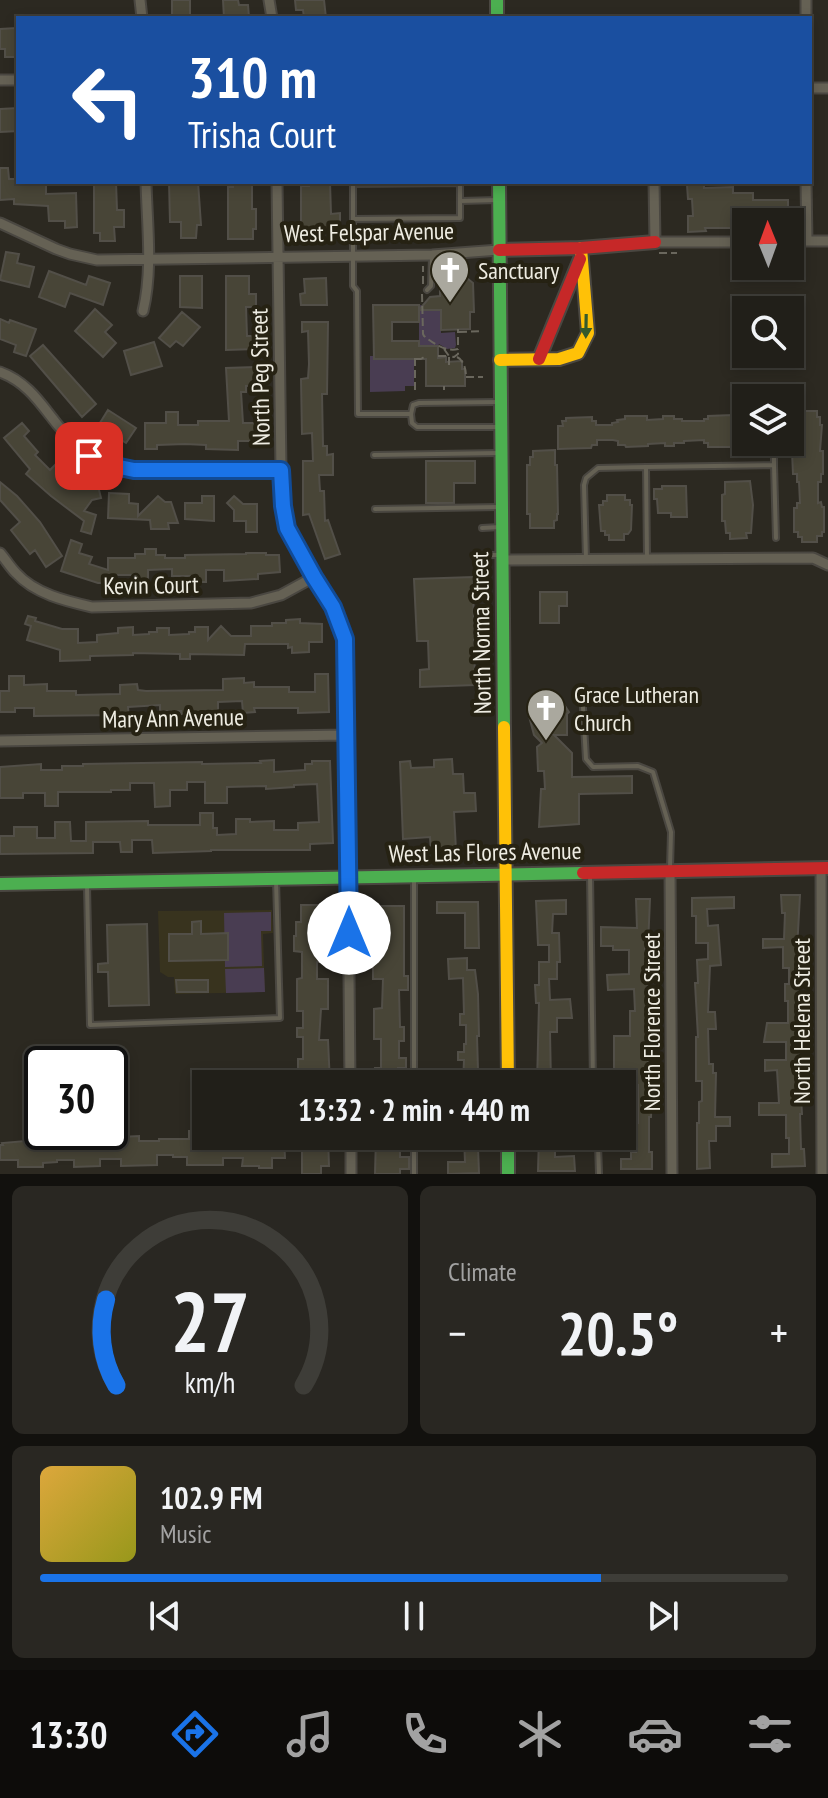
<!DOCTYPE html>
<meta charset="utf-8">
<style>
body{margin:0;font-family:"PT Sans Narrow",sans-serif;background:#292722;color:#f1f3f6;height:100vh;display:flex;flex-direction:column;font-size:30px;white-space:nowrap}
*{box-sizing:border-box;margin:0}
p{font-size:26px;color:#a2a2a2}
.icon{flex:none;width:44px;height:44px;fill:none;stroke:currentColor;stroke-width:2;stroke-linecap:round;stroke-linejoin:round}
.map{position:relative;height:1174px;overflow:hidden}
.side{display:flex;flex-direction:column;gap:12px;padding:12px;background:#12110e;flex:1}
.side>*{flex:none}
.guide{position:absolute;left:16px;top:16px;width:796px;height:168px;border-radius:0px;box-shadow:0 4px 12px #0003,0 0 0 2px #3e3d38;background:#1a4fa0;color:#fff;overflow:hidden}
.needle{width:52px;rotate:359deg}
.fabs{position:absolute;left:732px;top:208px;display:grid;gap:16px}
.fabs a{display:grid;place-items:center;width:72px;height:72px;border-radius:0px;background:#211f19;box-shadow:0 4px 12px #0003,0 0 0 2px #3e3d38;font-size:40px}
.speed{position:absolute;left:24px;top:1046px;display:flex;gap:16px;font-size:40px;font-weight:700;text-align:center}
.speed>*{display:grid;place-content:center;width:104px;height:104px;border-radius:50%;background:#211f19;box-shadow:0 4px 12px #0003,0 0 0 2px #3e3d38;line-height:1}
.speed .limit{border:4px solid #111;border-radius:12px;background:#fff;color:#111}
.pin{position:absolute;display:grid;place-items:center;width:68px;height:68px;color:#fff;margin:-34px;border-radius:16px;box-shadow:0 4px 12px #0006}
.me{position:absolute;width:88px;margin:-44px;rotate:0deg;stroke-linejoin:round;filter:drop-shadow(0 0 6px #0008)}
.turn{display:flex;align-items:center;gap:28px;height:168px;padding:0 40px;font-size:36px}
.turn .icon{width:104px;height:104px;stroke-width:2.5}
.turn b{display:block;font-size:56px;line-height:68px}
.big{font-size:60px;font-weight:600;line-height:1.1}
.side .card{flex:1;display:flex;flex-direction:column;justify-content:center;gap:12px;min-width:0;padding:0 28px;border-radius:12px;background:#292722}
.side .dial{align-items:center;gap:0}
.dial svg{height:208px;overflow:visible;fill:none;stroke:#3e3d38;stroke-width:7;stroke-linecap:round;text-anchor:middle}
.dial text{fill:#f1f3f6;stroke:none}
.song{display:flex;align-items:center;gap:24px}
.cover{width:96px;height:96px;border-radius:12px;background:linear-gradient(135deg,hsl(40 70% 55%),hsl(60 70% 35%))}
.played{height:8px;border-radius:4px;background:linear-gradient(90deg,#1a73e8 75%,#3e3d38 75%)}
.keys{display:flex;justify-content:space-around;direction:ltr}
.heat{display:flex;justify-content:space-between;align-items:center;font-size:44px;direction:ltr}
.side .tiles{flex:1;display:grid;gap:12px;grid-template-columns:1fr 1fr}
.card:last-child{grid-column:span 2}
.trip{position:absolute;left:192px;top:1070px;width:444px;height:80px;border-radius:0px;background:#211f19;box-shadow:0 4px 12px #0003,0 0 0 2px #3e3d38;font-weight:600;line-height:80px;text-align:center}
.dock{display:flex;height:128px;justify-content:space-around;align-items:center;background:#0d0c0a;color:#a2a2a2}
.dock .icon{width:56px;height:56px}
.dock .current{color:#1a73e8}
.dock b{font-size:36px;color:#f1f3f6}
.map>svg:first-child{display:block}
.built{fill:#38331e}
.green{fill:#493d52}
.building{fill:#484537;stroke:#524f48;stroke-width:2}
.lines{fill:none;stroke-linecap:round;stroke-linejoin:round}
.lane-casing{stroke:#4a4741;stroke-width:8}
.street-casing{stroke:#4a4741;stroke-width:13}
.fast-casing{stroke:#4a4741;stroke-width:16}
.slow-casing{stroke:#4a4741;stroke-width:16}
.jam-casing{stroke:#4a4741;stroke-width:16}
.path{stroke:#6a675d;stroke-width:2;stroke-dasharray:8 4;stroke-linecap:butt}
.lane{stroke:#656154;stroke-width:4}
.street{stroke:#656154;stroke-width:9}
.fast{stroke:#4caf50;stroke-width:12}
.slow{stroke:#ffc107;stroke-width:12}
.jam{stroke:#c62828;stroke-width:12}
.oneway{fill:#355a2b}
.route-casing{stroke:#114b97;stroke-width:20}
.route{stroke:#1a73e8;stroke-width:14}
.labels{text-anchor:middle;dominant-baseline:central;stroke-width:8;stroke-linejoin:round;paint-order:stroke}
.street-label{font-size:24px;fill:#eeece2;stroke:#262213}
.poi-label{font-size:24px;fill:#eeece2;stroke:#262213;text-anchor:start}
</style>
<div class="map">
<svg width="828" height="1174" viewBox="0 0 828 1174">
<rect width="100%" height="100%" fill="#2c2921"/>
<path class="built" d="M272 910 273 933 263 934 265 992 175 994 174 977H168L160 972 158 911Z"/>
<path class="green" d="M419 305 433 307 434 310H441V333L455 332 456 345 455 348 447 349 439 344 438 346H419Z
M370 356H374V359L414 358V386H405V391L370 392Z
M271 912V931H261L262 966 225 967 224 913Z
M264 968 265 992 226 993 225 969Z"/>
<path class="building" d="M172 0H190V18H172Z
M223 0H238L239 5H248L249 17 224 18Z
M295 0H324L326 18H304L303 10H296Z
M16 28 17 57H5V49H0V29Z
M18 108V131L0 132V109Z
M0 168H8L9 179H18V182H46V194L76 193 77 227 65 228V221H49L48 206 14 204V199L0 200Z
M94 182H116L117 210H124V227H114L115 241H100V233H94Z
M169 182H198L201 225H197L196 238H181V222H170Z
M233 182H252V209H256V229H253V239H228V187H233Z
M309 182H330L331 214 340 213V228L301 229V186H309Z
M687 185H704V188L733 187V193H753V200H788V218H779V222H746V224H733V228H705L706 231 688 232V216H693L692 199H688Z
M6 252 19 254 17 263 34 267 29 287 0 280Z
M49 271 86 285 89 276 110 283 103 305 70 293 65 307 39 297Z
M180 276H202V308L180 307Z
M226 276H249V294H256V307H246L247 336H257V349L226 350Z
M326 278 327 305H301L300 294 305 293 304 279Z
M468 279 473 283 474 312H470V329L441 330V310H419V322H392V341H419V346H438V358L446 357V362L462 361V369H465V386H426V359H374L373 305H419V310L430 297 440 296V280Z
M95 309 112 325 105 332 116 343 103 357 75 331Z
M182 312 200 327 183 346 176 341 170 347 159 338Z
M0 319 9 323 10 320 36 329 26 356 14 352 16 345 0 339Z
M302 322H328L327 394H322L323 446H327V455L333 454V475H319L320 491H324L325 521 328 520 340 554 325 559 309 514 303 515V461H313L312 433 302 434 301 379 308 378 309 364 308 331 302 332Z
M154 342 162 366 131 375 124 351Z
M43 345 96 404 82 417 30 356Z
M258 367V386H246V392H241L243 423H262V441H238V450L206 449V445L185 444 157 445V449H145V423H166V412H178V425H198V421H229L226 368Z
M108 410 136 428 126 443 107 431 104 437 95 431Z
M798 411H817V417H820V425H822L820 451H823V474H821V482H818V503L821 502 822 507H824V532H822V536H817V542H802V537H798V532H794V508H797V503H800L799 482H797V474H793L792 452H796L795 435H793L792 426H795V417H798Z
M732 415V419H737V423H743V438H738V444H733V447H708V443H704V440L684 441V443H674V446H665V443L648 444V446L626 447 625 445H618V441L613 440H597V445H592L591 448 558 449V426H563L562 421H566V418L592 417V421H596V425H612V423L618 422 617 420 625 419V416H647V420L663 419V416H674V419H682V421H704V419H708V416Z
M22 423 29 431 24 436 38 452 35 455 50 470 57 463 70 475 69 477 85 488 98 486 101 498 92 500 84 511 96 515 91 534 81 531 84 521 51 496 26 474 30 469 4 438Z
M555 450V465H557L558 514H557V520L554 521V528H530V514H527V465H530V457H533V451Z
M426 461H475V483H454V503H426Z
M750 481 753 505 751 533H746L747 538 730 539V533H726L725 521H722V495L725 494V482Z
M0 482 17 496 40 522 62 556 46 567 35 550 30 554 11 530 20 522 0 500Z
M662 486H686L687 517H671V513H658L657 499H654V489H662Z
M109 493 129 494V503L138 504V516L158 496 165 502H171L178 523H168L169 529H151L150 520 108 518Z
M607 495H625V500H630V505H632L631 530 628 534H624V540H609V535H605V531H601L599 505H603V501H607Z
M202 496H214V521L185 519V503H202Z
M234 496 243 504H257V532H246V521H234V510L227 503Z
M71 540 82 544 79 553 92 557 89 564 108 570V558H135V554H145V549H156V555H165V558H185V555L246 554V553H266V555H279L280 572 258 574V579L224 581V570H206V582H194V576H172V569L148 570V583H135V575H115V583H98L61 571Z
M473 577 475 685 420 687V670L429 669 428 641H417L414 579Z
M540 592H567V606H559V623H540Z
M28 616 36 618 35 621 62 629H78V643L97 642V635L118 633V628L133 627V635L149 634V632H157V628H169V635L189 634V632H195V627H208V640L221 626 231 636H251V626H272V623H286V620L300 619V623L322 624V642H309V652L292 653V647L288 648V644H245L244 655 190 654V659H180V654L133 653V655L90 656V660L60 661V650L27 640 31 626 25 624Z
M315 674H328L329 712 298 713V708H254L255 712 243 713 242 701 218 702V714H181V711H160V705L128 707 129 718 118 719V715L34 716V708H15V712H0V691H9V676H24V685L47 684V691H76V695L120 694V685L137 684 138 690 146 691 223 690V679L244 678V683L254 682V687H289V692H315Z
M554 702 562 708 565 706 569 712 567 714V735H554L572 753V777L632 776V793L579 794V824L539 827 541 789H545L544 771H538L537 747 542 743 534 735 529 716 544 713Z
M452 759 453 774H463L464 793H475L476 811 454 812 456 850 431 851 430 837 403 839 400 762 410 761 411 768 434 767V760Z
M274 760V772L305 770V764H312V761H330L333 843 310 844V850H211V851L153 853 152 840H132V852H121L120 842H93V853L0 854V836H14V827H37V838H55V822H70L71 841H86V822L148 821V825H200V813H213V828H217V835L236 834V819H250V822L274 821V830H298V823L319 822 317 784 294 785V787L266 789V786L227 787V803H205V782H187V790H170V806L155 807 154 783H130V790H111V792H58V806H45V793H23V798H0V767L41 764V770H62V766H83V764L202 762V764L261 763 260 761Z
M781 895H800L797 950 798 1009H801L802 1026H799V1065L802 1114H800L801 1149H804L805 1166 772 1167V1154H789V1138H786V1115H759V1103H779L777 1070 765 1071V1060H786V1042H764L767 1023H788V1001H785V984H789V968H783V947L763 948V939H784L785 913H782Z
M734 897V908L707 909 708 926 718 925 721 965 710 966 708 1012H715L716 1029H708L709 1064H713V1073H716L715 1117H730V1126H716V1141H709L710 1168 697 1169V1123H699V1102L702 1101V1081H696V1037H698L695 983H698L697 960 708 959V943H696V916H692V898Z
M636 899H650L648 945H645L646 970H649L650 979H647L648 1011H651V1029H648V1068H653L651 1117H649V1152H652V1169H621V1159H631V1152H636V1136H629L628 1123H638V1085H635V1070L614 1071V1036H630V1011H635L634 989 608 990 607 975 629 974V950H613V946H601V927L637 928Z
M566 900V914H553L552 933H559L560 962H557V979H549L550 1000 570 999 572 1018H557V1032H550L551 1084H537L539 1003H536L535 985H539V962H549V945H538L536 901Z
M437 902H478L479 948H465V913H437Z
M301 905H319L320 915 328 914V948H321L320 962H317V979H328V1009H321L319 1040H328L330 1084H306L305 1073H298V1059H303V1037H297V1028H303V1011H297V979L302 978V952L294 951V936H296V922H301Z
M374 906H404V976H408V990H399L400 1027H404V1041H399V1058H406V1068H398L399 1083 375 1084V1068H381V1039H374V1009L382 1008 383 979H373V945H380L381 926H374Z
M201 921V934L228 933V960L169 961V934H192V922Z
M147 924 149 1005 109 1006 108 972H98V964L108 963 107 925Z
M467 958V970H475L478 994 479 1036H477L478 1070H480V1084H463L464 1060H458V1052H464V1044H466V1025H460V1014H464L463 978 449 979 448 959Z
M176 980H208V992H177Z
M189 1131H197V1138H219V1140L240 1141V1136H254V1144H274V1136H284L285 1158H272V1168H259V1166H242L243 1158H223V1165H187V1157H173V1155H157V1165L121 1166V1159H100V1166L74 1167V1160H57V1162L43 1163V1167H18V1160H0V1145H3L2 1143 48 1139V1142H77V1138L120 1139V1137L139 1136V1141H159V1139H189Z
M304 1136H328L329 1166H321V1174H302V1151H304Z
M376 1136H400V1157H409V1169H400V1174H375Z
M464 1136H481V1147H478L479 1173 448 1174V1162H465Z
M539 1136H555V1157L574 1156 575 1171H538Z"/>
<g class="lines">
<g class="lane-casing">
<path id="lane" d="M460 201 498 200
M353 219 460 218V183L353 184V286L357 291 358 414H411
M427 290 431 286 432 257
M498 427H417L412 423 411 414 413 405 419 403 498 402
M774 442V465
M374 455 499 453
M375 509 500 507
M482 528 500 527
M482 555H500
M647 558 646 467 774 465 776 538
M586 559 584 485 586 478 598 468 646 467
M582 691 586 759 593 767 638 766 653 772 671 832 670 868
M590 874 593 1084
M414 878V1084
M87 886 90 1025 280 1018 276 880
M414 1136V1174
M593 1136 598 1144 599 1174"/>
</g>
<g class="street-casing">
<path id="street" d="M140 0 142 18
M269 0 272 18
M806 0V18
M0 80H18
M810 88H828
M277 182 281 470C281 488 281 508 286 526 289 535 296 544 301 553 319 586 342 615 346 653L350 1084
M654 182 655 242H746
M806 182 807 241
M0 223 56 249 70 254 97 260 432 255 499 250
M790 241H828
M143 311C153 270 147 224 146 182
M0 372C36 385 48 419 74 443 84 453 96 461 110 465 133 473 159 471 183 471 215 471 248 470 281 470
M0 553C6 560 10 567 16 573 35 594 66 601 92 607L251 603 281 595 314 577
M502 560 813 558 828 565
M0 741 346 735
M821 868 822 1174
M670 870 672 1174
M351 1136V1174"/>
</g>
<g class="fast-casing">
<path id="fast" d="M497 0V18
M499 182 504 727
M0 884 583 873
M508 1136V1174"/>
</g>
<g class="slow-casing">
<path id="slow" d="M500 360 559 359 578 353 588 333 581 248
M504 727 508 1084"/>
</g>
<g class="jam-casing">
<path id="jam" d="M499 250 581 248 655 242
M539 359 580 259
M583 873 828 868"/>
</g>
<path class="path" d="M659 253H677
M423 284V266
M422 294 423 334 424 336C434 344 446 352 458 349V329
M459 332 482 331
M444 349 449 356 454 357 458 354V349
M438 356H449V366
M457 357C464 360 466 370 466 377
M415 358V391
M416 359H421L426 356
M466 377H483
M444 386V390"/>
<use href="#lane" class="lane"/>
<use href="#street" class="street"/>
<use href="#fast" class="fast"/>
<use href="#slow" class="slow"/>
<use href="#jam" class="jam"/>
</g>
<defs><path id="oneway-solid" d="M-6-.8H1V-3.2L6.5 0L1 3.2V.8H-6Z" transform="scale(2)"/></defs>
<use class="oneway" href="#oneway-solid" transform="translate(586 326) rotate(91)"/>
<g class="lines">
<g class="route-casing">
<path id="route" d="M89 456 110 465 134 470H281L283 506 287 528 314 577 333 607 345 639 349 933"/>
</g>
<use href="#route" class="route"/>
</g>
<defs>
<g id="church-pin" transform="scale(2)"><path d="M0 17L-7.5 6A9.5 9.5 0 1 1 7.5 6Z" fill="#aaa89e" stroke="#262213"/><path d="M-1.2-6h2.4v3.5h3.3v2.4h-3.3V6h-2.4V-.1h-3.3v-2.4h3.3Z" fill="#fff"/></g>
</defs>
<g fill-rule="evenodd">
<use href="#church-pin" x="450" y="270"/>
<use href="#church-pin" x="546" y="708"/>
</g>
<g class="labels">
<g class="street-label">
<text transform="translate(369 232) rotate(-1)">West Felspar Avenue</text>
<text transform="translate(260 377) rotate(-91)">North Peg Street</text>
<text transform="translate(151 585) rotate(-1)">Kevin Court</text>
<text transform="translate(481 633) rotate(-91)">North Norma Street</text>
<text transform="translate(173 718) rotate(-1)">Mary Ann Avenue</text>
<text transform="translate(485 852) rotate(-1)">West Las Flores Avenue</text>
<text transform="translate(801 1021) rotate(-90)">North Helena Street</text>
<text transform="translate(651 1022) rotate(-90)">North Florence Street</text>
</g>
<g class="poi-label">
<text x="478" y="270">Sanctuary</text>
<text x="574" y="694">Grace Lutheran<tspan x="574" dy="28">Church</tspan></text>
</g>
</g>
</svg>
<div class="fabs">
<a><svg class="needle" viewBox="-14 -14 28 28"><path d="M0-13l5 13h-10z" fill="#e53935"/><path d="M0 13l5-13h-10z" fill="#a2a2a2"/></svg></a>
<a><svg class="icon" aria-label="search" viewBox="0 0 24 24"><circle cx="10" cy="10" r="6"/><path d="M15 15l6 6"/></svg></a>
<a><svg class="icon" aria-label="layers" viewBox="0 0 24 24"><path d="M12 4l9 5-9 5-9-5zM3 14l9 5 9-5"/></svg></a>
</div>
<div class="speed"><div class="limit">30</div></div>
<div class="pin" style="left:89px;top:456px;background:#d93025"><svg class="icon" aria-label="arrive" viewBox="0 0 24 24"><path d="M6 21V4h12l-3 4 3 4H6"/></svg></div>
<svg class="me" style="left:349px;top:933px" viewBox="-20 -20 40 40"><circle r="19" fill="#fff"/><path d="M0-13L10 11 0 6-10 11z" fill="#1a73e8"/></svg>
<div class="trip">13:32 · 2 min · 440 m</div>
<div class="guide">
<div class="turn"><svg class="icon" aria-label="left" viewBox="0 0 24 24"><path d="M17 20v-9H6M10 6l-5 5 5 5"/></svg><div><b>310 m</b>Trisha Court</div></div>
</div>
</div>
<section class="side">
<div class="tiles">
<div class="card dial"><svg viewBox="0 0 100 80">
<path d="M14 69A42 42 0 1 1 86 69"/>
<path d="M14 69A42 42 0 0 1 10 36" stroke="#1a73e8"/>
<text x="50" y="56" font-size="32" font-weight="700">27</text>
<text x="50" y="72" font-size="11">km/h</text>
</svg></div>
<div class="card"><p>Climate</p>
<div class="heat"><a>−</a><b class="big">20.5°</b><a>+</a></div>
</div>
<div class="card">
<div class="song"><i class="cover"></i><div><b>102.9 FM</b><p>Music</p></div></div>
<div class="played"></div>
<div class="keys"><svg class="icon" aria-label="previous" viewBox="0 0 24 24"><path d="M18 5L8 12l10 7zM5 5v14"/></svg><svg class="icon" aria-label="pause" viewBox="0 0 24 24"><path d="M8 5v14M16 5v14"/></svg><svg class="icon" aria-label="next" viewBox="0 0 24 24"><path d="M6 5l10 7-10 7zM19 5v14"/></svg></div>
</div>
</div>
</section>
<nav class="dock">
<b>13:30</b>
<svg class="icon current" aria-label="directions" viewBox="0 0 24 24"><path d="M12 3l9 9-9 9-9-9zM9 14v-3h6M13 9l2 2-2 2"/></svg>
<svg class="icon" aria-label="music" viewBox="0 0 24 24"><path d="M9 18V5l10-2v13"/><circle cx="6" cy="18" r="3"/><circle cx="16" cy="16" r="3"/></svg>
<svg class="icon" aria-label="phone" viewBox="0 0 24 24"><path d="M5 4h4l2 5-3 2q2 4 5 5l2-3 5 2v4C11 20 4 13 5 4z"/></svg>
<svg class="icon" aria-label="climate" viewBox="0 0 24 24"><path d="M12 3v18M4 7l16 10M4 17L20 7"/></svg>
<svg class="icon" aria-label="car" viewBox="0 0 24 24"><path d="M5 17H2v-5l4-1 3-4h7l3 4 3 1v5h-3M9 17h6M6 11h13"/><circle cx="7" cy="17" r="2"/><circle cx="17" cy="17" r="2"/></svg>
<svg class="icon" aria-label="filters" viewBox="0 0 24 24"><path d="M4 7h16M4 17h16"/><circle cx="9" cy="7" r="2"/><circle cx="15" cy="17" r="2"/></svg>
</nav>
